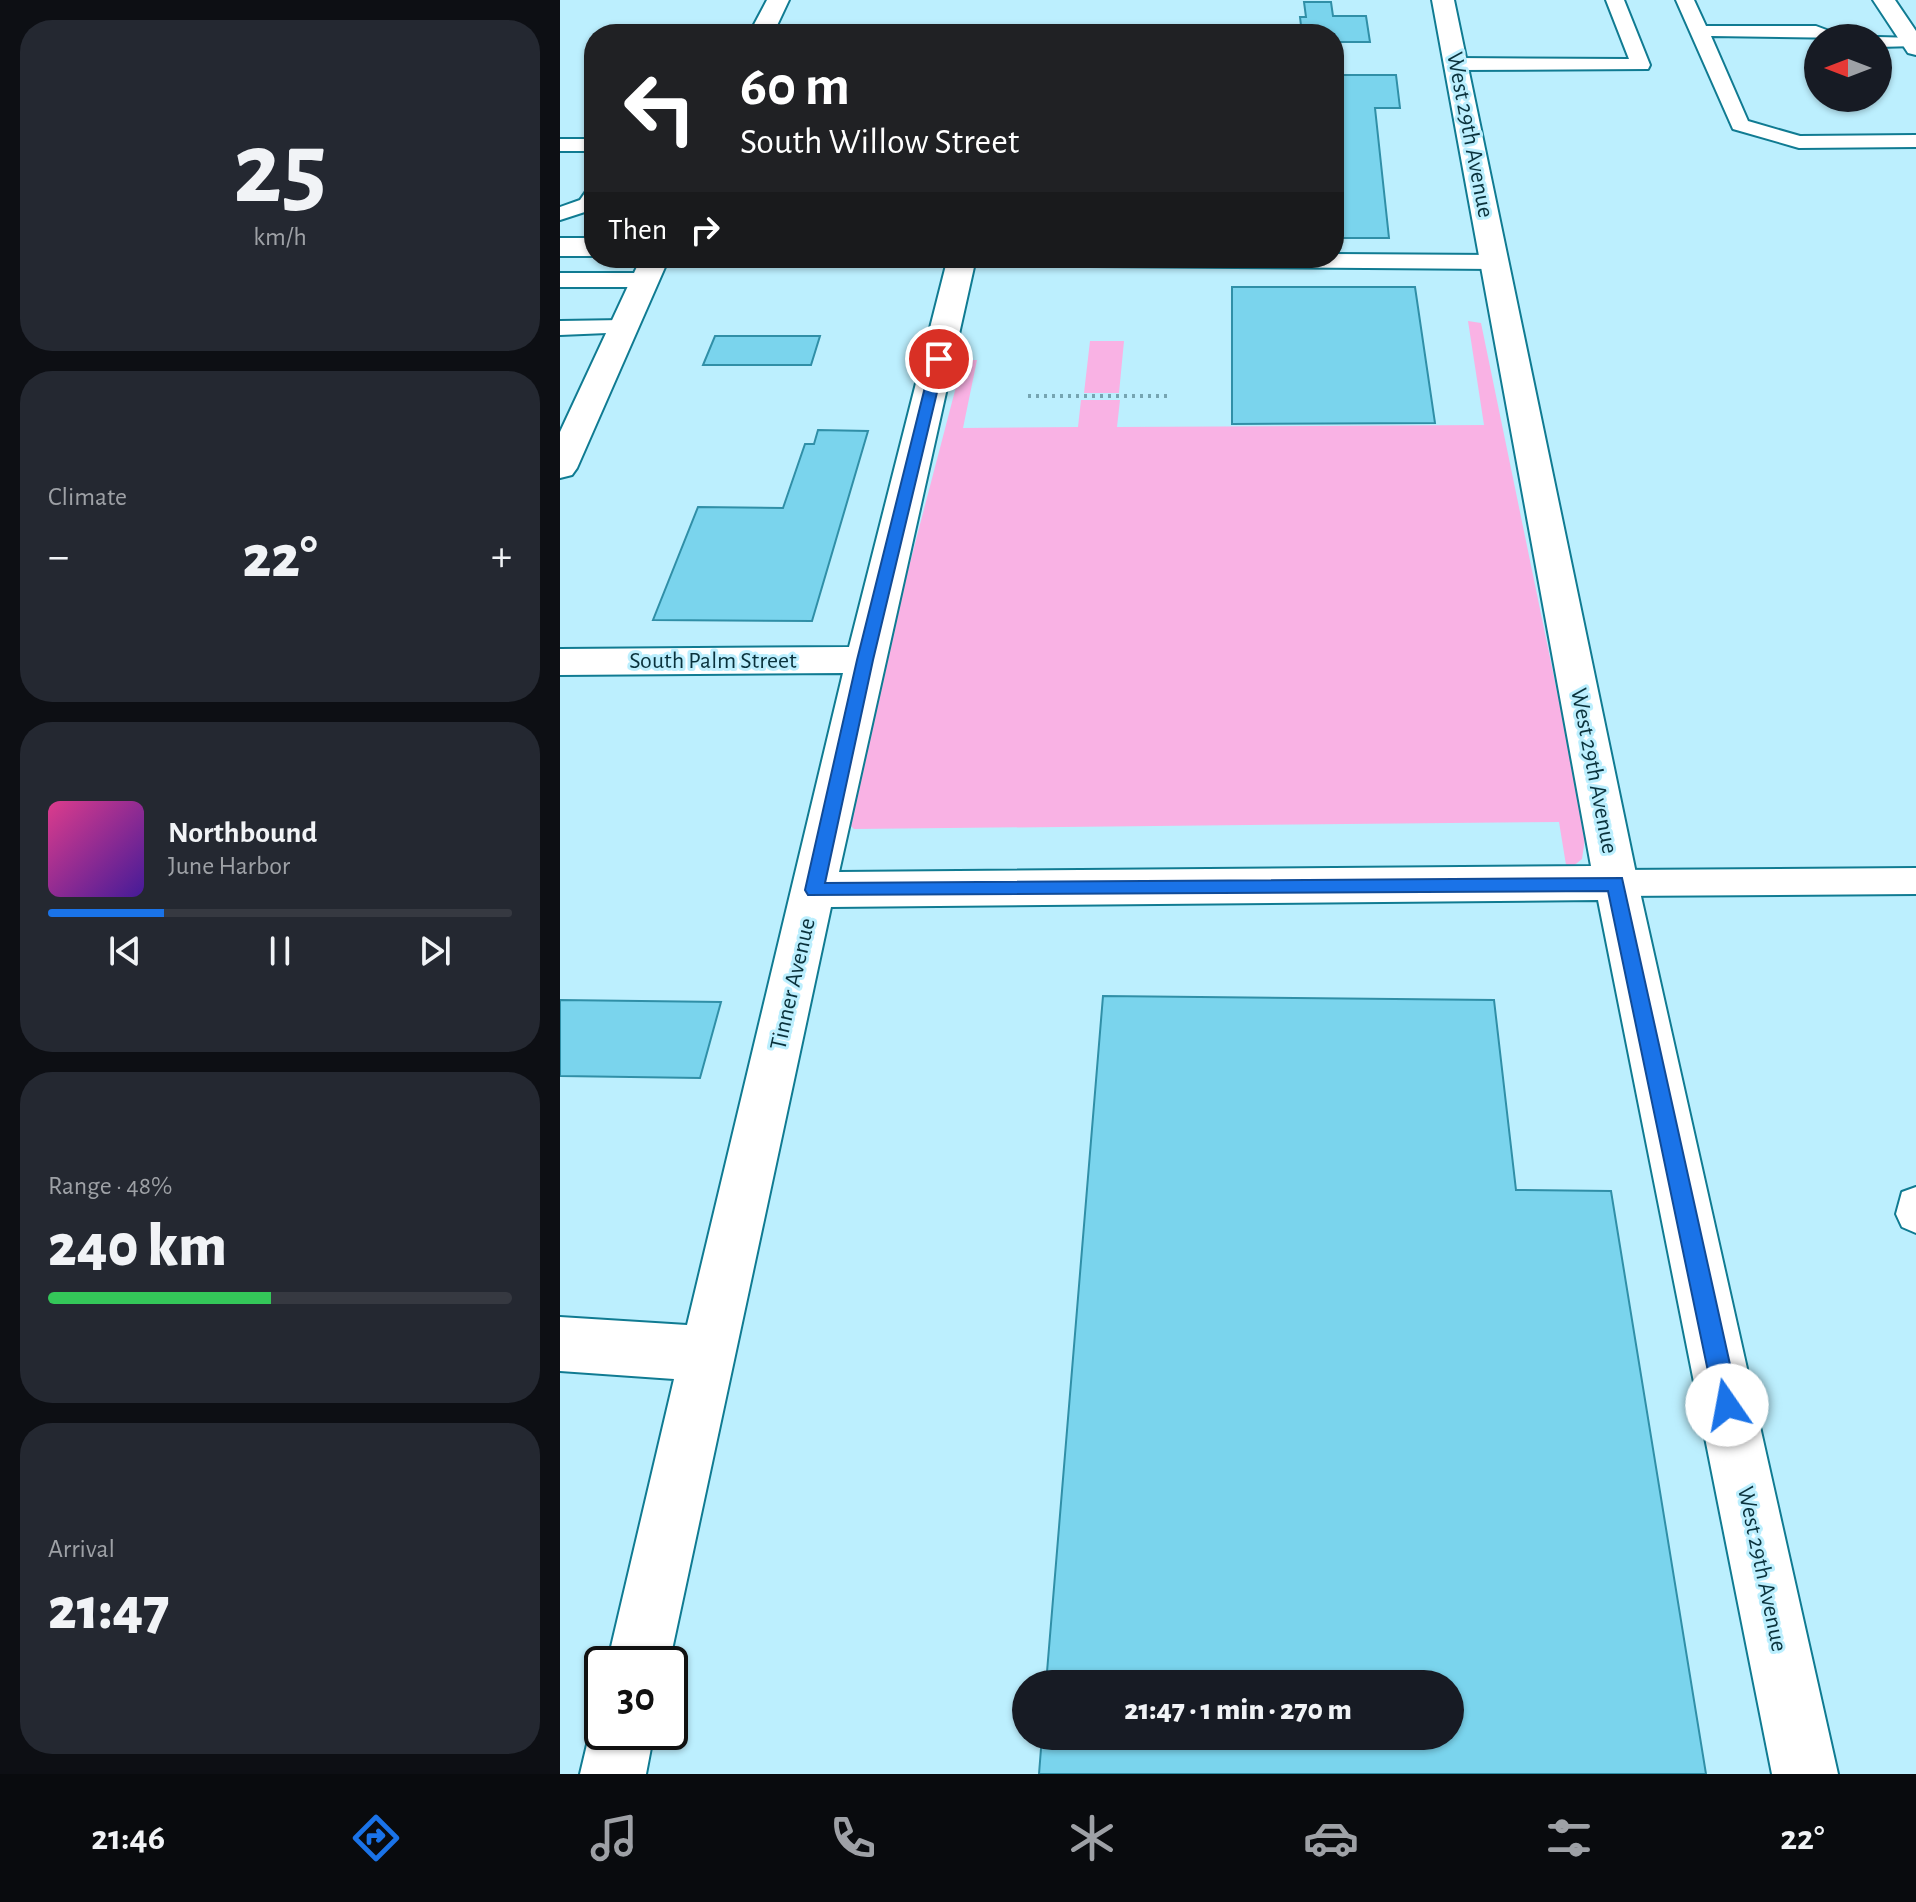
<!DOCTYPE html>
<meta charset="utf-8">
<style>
body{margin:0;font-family:"Alegreya Sans",sans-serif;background:#242831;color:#f1f3f6;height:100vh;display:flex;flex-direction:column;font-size:30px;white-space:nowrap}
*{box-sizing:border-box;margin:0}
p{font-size:26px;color:#9ea1a6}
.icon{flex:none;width:44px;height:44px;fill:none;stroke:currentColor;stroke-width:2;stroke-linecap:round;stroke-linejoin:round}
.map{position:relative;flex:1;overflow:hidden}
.side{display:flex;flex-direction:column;gap:20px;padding:20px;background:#0d0f14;width:560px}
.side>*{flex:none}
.guide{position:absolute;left:24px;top:24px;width:760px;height:244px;border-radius:32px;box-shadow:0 2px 6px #0004;background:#202124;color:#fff;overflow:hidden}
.needle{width:52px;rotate:270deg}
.tools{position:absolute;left:1244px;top:24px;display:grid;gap:16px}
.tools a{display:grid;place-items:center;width:88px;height:88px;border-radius:50%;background:#171b24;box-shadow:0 2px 6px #0004;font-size:40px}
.speed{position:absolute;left:24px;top:1646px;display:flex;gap:16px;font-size:40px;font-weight:700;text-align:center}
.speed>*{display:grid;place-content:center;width:104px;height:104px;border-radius:50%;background:#171b24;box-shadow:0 2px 6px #0004;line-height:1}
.speed .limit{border:4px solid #111;border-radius:12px;background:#fff;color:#111}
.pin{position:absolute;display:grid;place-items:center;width:68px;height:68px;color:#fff;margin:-34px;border:4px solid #fff;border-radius:50%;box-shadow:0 2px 8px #0007}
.me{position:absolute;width:88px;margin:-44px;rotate:348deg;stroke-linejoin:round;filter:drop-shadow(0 0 6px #0008)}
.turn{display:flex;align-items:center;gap:28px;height:168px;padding:0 24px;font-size:36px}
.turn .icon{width:104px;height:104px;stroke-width:2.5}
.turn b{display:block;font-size:56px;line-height:68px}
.then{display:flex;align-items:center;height:76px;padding:0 24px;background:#0003;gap:16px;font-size:30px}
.big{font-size:60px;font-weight:800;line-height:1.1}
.side .widget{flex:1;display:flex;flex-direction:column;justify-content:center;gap:12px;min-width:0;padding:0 28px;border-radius:32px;background:#242831}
.side .dial{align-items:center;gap:0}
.dial b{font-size:104px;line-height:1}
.song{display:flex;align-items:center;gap:24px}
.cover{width:96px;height:96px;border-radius:12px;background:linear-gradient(135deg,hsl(330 70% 55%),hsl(260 70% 35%))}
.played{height:8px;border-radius:4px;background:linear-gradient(90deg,#1a73e8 25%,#363941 25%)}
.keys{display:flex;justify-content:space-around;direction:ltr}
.heat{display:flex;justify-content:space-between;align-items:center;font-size:44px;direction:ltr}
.charge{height:12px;border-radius:6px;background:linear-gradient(90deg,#34c759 48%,#363941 0)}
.trip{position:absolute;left:452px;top:1670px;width:452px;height:80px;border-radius:40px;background:#171b24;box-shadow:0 2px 6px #0004;font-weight:800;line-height:80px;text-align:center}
.dock{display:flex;height:128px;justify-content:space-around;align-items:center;background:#090b0e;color:#9ea1a6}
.dock .icon{width:56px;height:56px}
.dock .current{color:#1a73e8}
.dock b{font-size:36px;color:#f1f3f6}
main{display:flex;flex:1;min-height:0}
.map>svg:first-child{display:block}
.green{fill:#f9b2e4}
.building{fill:#7ad4ed;stroke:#308fa7;stroke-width:2}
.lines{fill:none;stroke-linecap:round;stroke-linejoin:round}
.service-casing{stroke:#107b92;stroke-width:4}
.minor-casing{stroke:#107b92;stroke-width:4}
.secondary-casing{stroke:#107b92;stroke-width:4}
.path{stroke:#76a5b2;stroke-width:4;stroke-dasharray:3 5;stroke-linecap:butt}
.service{fill:#fff;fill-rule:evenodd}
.minor{fill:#fff;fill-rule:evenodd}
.secondary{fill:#fff;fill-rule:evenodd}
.route{fill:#1a73e8;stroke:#114b97;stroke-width:2}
.labels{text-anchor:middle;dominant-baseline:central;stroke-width:6;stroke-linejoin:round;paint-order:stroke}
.street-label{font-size:24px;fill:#0a323c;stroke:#bceffe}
</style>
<main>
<section class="side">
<div class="widget dial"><b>25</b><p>km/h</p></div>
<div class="widget"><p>Climate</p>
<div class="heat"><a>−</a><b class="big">22°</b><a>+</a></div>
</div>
<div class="widget">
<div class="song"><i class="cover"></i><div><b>Northbound</b><p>June Harbor</p></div></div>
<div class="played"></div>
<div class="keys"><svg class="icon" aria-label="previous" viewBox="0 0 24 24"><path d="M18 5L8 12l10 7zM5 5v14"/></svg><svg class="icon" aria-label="pause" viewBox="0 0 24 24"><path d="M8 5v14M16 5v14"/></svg><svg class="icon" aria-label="next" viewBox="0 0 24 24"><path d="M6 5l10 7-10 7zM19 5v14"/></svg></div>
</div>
<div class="widget"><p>Range · 48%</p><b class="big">240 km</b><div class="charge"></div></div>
<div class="widget"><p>Arrival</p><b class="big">21:47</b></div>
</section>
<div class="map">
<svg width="1356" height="1774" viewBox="0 0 1356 1774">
<rect width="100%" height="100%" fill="#bceffe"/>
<path class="green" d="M908 321 921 323 1026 832 1022 859 1007 871 999 822 294 829 285 821V811L403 360H417L403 428 518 427 521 400H560L557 427 924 425Z
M530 341H564L559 393H524Z"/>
<path class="building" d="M744 2H771L773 16H806L810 42H774V34H742L740 17H746Z
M774 75H836L840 108H815L829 238H774Z
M672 287H855L875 423 672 424Z
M155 336H260L251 365H143Z
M258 430 308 431 252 621 93 620 138 507 223 508 245 444H254Z
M543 996 934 1000 956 1190 1051 1191 1146 1774H479L482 1736H890V1684H486Z
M0 1000 161 1002 140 1078 0 1076Z"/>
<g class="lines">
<g class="service-casing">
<path id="service" d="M1046 0H1064L1090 65 1088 69 896 70 887 64 896 58 1069 59Z
M1116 0H1134L1146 26H1256L1288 38 1151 36 1188 121 1240 136 1356 135V147L1239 148 1173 129Z
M1318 37 1356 38V46L1318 47V38H1312Z
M0 139H34V151H0Z
M34 188V209L0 220V207L20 200 27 190Z
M774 254 935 255 946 262 935 269 402 265 391 258H774Z
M0 273H85L96 280 85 287H0Z
M63 320 75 327 71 332 0 335V321Z
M1356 868V894L1056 896 1044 892 1039 883 1044 874 1056 870Z
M1356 1187V1233L1342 1227 1336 1214 1342 1192Z"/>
</g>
<g class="minor-casing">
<path id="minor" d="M872 0H894L1078 883 1278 1774H1212L1038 900 271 907 109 1664H47L114 1379 0 1371V1317L127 1325 283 673 0 675V649L289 647 386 265 378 258H416L279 872 1031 866Z
M1313 0H1335L1356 31V55L1348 53Z
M0 238H34V256H0Z
M42 1708V1732H94L86 1774H20L30 1732Z"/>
</g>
<g class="secondary-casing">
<path id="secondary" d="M207 0H229L213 34H189Z
M81 258H109L17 468 12 475 0 478V432Z"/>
</g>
<path class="path" d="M468 396H610"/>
<use href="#service" class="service"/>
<use href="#minor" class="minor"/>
<use href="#secondary" class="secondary"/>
</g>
<path class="route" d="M379 355 385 359 313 660 265 883 1062 878 1179 1405 1175 1414 1167 1417 1159 1414 1155 1405 1048 891 248 895 245 890 297 660 372 359Z"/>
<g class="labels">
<g class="street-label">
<text transform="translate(910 135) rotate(79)">West 29th Avenue</text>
<text x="153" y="661">South Palm Street</text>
<text transform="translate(1034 771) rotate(79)">West 29th Avenue</text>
<text transform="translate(233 984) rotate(-77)">Tinner Avenue</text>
<text transform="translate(1202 1569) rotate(78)">West 29th Avenue</text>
</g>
</g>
</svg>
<div class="tools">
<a><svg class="needle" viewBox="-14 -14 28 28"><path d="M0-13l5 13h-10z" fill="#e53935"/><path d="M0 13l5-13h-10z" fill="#9ea1a6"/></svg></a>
</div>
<div class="speed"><div class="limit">30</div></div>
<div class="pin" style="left:379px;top:359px;background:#d93025"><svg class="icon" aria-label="arrive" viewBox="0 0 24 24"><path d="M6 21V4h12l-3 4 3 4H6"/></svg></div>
<svg class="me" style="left:1167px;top:1405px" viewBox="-20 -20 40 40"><circle r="19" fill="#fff"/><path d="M0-13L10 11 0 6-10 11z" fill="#1a73e8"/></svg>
<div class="trip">21:47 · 1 min · 270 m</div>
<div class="guide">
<div class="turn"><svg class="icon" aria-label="left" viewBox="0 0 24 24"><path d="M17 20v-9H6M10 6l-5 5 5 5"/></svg><div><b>60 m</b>South Willow Street</div></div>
<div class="then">Then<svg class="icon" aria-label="right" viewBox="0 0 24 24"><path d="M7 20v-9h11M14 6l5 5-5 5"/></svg></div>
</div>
</div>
</main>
<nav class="dock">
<b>21:46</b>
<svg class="icon current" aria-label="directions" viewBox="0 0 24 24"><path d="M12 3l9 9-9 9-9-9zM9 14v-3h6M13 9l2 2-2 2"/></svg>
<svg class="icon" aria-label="music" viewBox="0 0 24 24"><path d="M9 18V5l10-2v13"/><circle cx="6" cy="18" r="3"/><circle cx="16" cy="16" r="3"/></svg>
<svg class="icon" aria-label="phone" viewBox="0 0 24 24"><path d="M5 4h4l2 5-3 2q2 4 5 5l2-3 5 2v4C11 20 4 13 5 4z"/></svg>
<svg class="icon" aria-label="climate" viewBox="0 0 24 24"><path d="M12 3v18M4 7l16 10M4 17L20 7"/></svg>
<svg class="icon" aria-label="car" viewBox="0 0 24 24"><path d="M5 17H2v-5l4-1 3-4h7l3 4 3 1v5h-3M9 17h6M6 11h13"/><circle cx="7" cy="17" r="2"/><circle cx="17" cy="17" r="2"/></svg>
<svg class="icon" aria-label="filters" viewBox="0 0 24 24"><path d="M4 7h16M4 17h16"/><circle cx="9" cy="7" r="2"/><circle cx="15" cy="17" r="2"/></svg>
<b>22°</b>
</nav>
